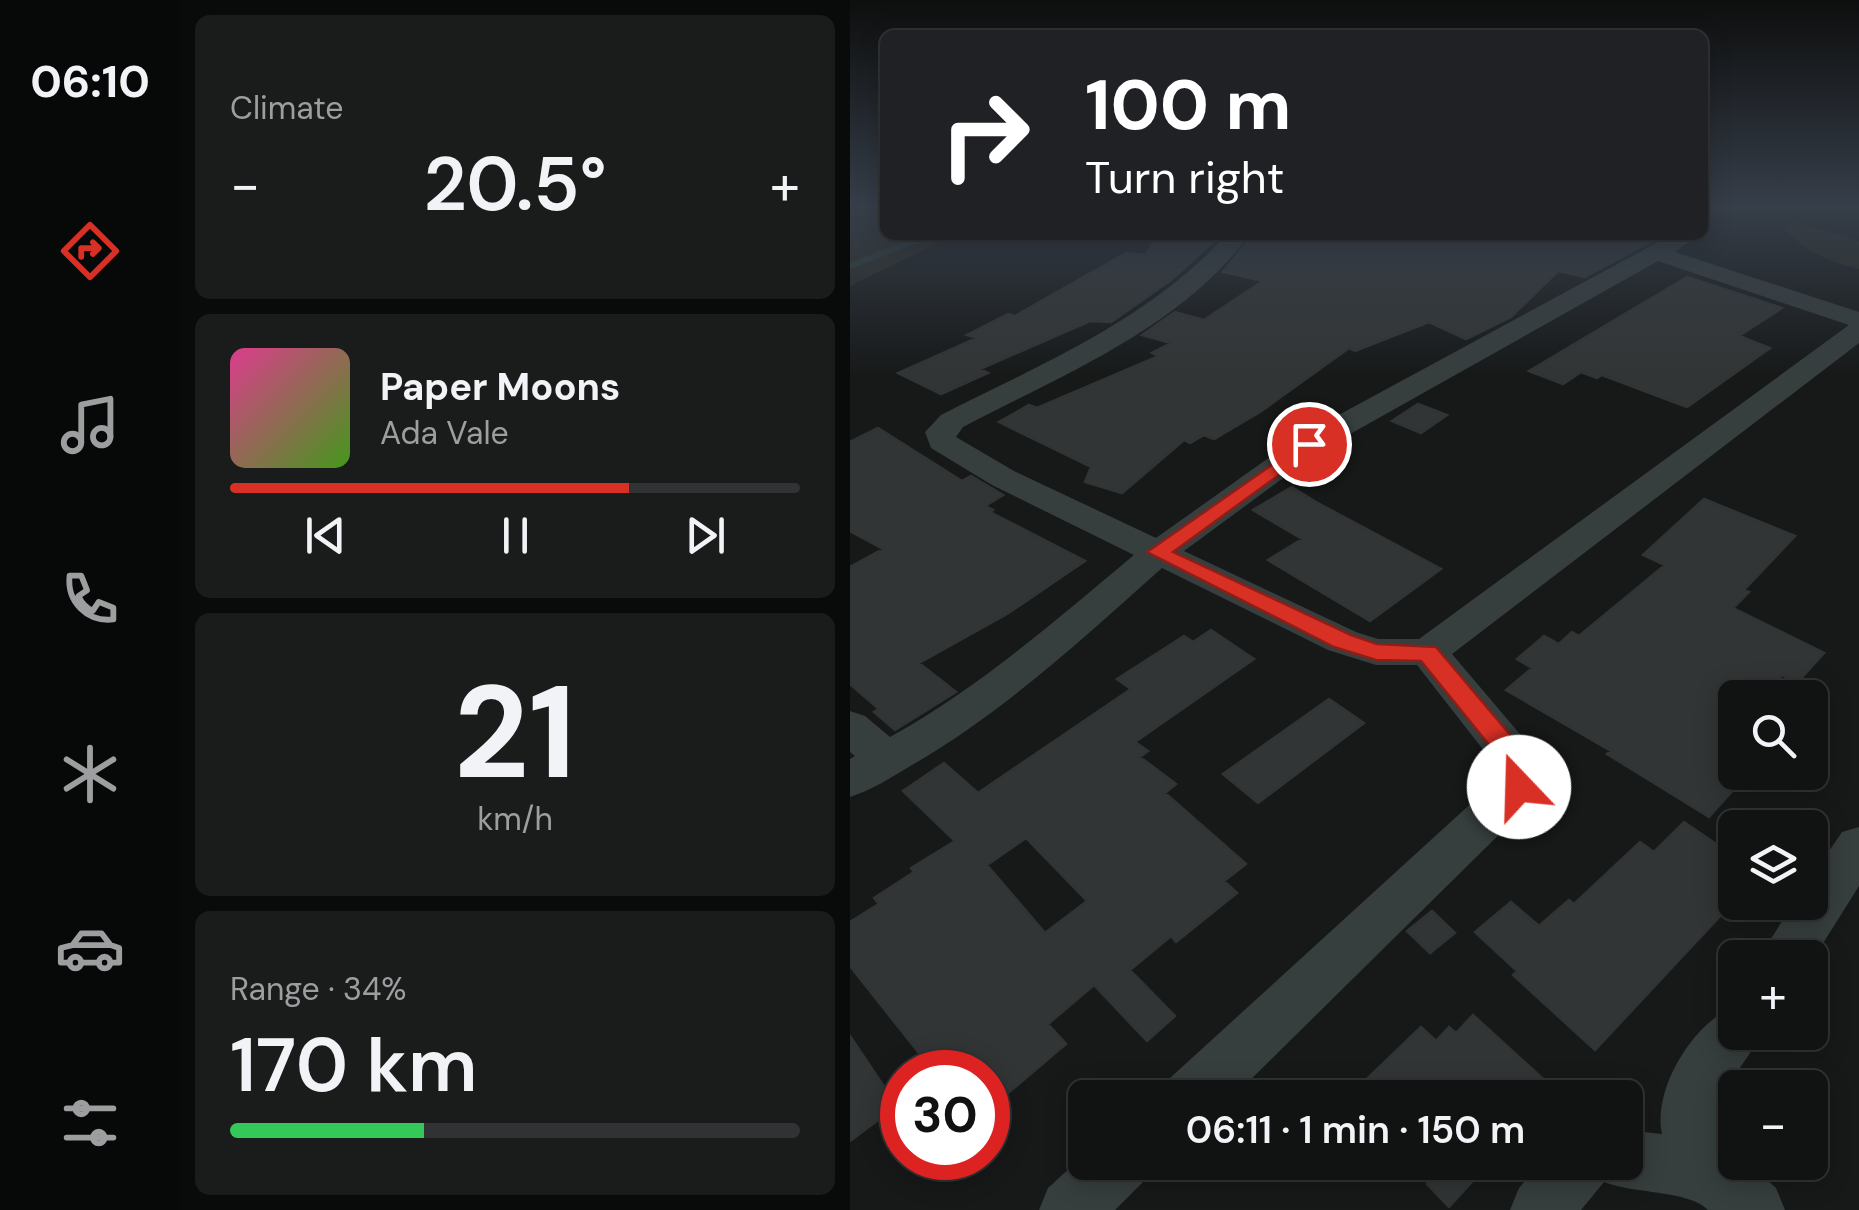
<!DOCTYPE html>
<meta charset="utf-8">
<style>
body{margin:0;font-family:"DM Sans",sans-serif;background:#1a1c1c;color:#f1f3f6;height:100vh;display:flex;flex-direction:column;font-size:38px;white-space:nowrap}
*{box-sizing:border-box;margin:0}
p{font-size:32px;color:#9c9ea0}
.icon{flex:none;width:55px;height:55px;fill:none;stroke:currentColor;stroke-width:2;stroke-linecap:round;stroke-linejoin:round}
.map{position:relative;flex:1;overflow:hidden}
.drawer{display:flex;flex-direction:column;gap:15px;padding:15px;background:#090a0a;width:670px}
.drawer>*{flex:none}
.top-card{position:absolute;left:30px;top:30px;width:828px;height:210px;border-radius:15px;box-shadow:0 5px 25px #0003,0 0 0 2px #303233;background:#202124;color:#fff;overflow:hidden}
.buttons{position:absolute;left:868px;top:680px;display:grid;gap:20px}
.buttons a{display:grid;place-items:center;width:110px;height:110px;border-radius:15px;background:#111313;box-shadow:0 5px 25px #0003,0 0 0 2px #303233;font-size:50px}
.speed{position:absolute;left:30px;top:1050px;display:flex;gap:20px;font-size:50px;font-weight:700;text-align:center}
.speed>*{display:grid;place-content:center;width:130px;height:130px;border-radius:50%;background:#111313;box-shadow:0 5px 25px #0003,0 0 0 2px #303233;line-height:1}
.speed .limit{border:15px solid #d22;background:#fff;color:#111}
.pin{position:absolute;display:grid;place-items:center;width:85px;height:85px;color:#fff;margin:-42px;border:5px solid #fff;border-radius:50%;box-shadow:0 2px 10px #0007}
.me{position:absolute;width:110px;margin:-55px;rotate:339deg;stroke-linejoin:round;filter:drop-shadow(0 0 8px #0008)}
.turn{display:flex;align-items:center;gap:35px;height:210px;padding:0 40px;font-size:45px}
.turn .icon{width:130px;height:130px;stroke-width:2.5}
.turn b{display:block;font-size:70px;line-height:85px}
.big{font-size:75px;font-weight:600;line-height:1.1}
.drawer .card{flex:1;display:flex;flex-direction:column;justify-content:center;gap:15px;min-width:0;padding:0 35px;border-radius:15px;background:#1a1c1c}
.drawer .dial{align-items:center;gap:0}
.dial b{font-size:130px;line-height:1}
.song{display:flex;align-items:center;gap:30px}
.cover{width:120px;height:120px;border-radius:15px;background:linear-gradient(135deg,hsl(330 70% 55%),hsl(100 70% 35%))}
.played{height:10px;border-radius:5px;background:linear-gradient(90deg,#d93025 70%,#303233 70%)}
.keys{display:flex;justify-content:space-around;direction:ltr}
.heat{display:flex;justify-content:space-between;align-items:center;font-size:55px;direction:ltr}
.charge{height:15px;border-radius:8px;background:linear-gradient(90deg,#34c759 34%,#303233 0)}
.trip{position:absolute;left:218px;top:1080px;width:575px;height:100px;border-radius:15px;background:#111313;box-shadow:0 5px 25px #0003,0 0 0 2px #303233;font-weight:600;line-height:100px;text-align:center}
main{display:flex;flex:1;min-height:0}
.tabs{display:flex;flex-direction:column;width:180px;justify-content:space-around;align-items:center;background:#070808;color:#9c9ea0}
.tabs .icon{width:70px;height:70px}
.tabs .current{color:#d93025}
.tabs b{font-size:45px;color:#f1f3f6}
.map>svg:first-child{display:block}
.green{fill:#272a20}
.lines{fill:none;stroke-linecap:round;stroke-linejoin:round}
.stream{stroke:#2b3f38;stroke-width:6}
.building{fill:#323535;stroke:#303435;stroke-width:2.5;fill-rule:evenodd}
.street{fill:#373e3e;fill-rule:evenodd}
.route{fill:#d93025;stroke:#8d1f18;stroke-width:2.5}
</style>
<main>
<nav class="tabs">
<b>06:10</b>
<svg class="icon current" aria-label="directions" viewBox="0 0 24 24"><path d="M12 3l9 9-9 9-9-9zM9 14v-3h6M13 9l2 2-2 2"/></svg>
<svg class="icon" aria-label="music" viewBox="0 0 24 24"><path d="M9 18V5l10-2v13"/><circle cx="6" cy="18" r="3"/><circle cx="16" cy="16" r="3"/></svg>
<svg class="icon" aria-label="phone" viewBox="0 0 24 24"><path d="M5 4h4l2 5-3 2q2 4 5 5l2-3 5 2v4C11 20 4 13 5 4z"/></svg>
<svg class="icon" aria-label="climate" viewBox="0 0 24 24"><path d="M12 3v18M4 7l16 10M4 17L20 7"/></svg>
<svg class="icon" aria-label="car" viewBox="0 0 24 24"><path d="M5 17H2v-5l4-1 3-4h7l3 4 3 1v5h-3M9 17h6M6 11h13"/><circle cx="7" cy="17" r="2"/><circle cx="17" cy="17" r="2"/></svg>
<svg class="icon" aria-label="filters" viewBox="0 0 24 24"><path d="M4 7h16M4 17h16"/><circle cx="9" cy="7" r="2"/><circle cx="15" cy="17" r="2"/></svg>
</nav>
<section class="drawer">
<div class="card"><p>Climate</p>
<div class="heat"><a>−</a><b class="big">20.5°</b><a>+</a></div>
</div>
<div class="card">
<div class="song"><i class="cover"></i><div><b>Paper Moons</b><p>Ada Vale</p></div></div>
<div class="played"></div>
<div class="keys"><svg class="icon" aria-label="previous" viewBox="0 0 24 24"><path d="M18 5L8 12l10 7zM5 5v14"/></svg><svg class="icon" aria-label="pause" viewBox="0 0 24 24"><path d="M8 5v14M16 5v14"/></svg><svg class="icon" aria-label="next" viewBox="0 0 24 24"><path d="M6 5l10 7-10 7zM19 5v14"/></svg></div>
</div>
<div class="card dial"><b>21</b><p>km/h</p></div>
<div class="card"><p>Range · 34%</p><b class="big">170 km</b><div class="charge"></div></div>
</section>
<div class="map">
<svg width="1009" height="1210" viewBox="0 0 1009 1210">
<rect width="100%" height="100%" fill="#171919"/>
<path class="green" d="M0 206H35V235H104L0 286Z
M943 221 1009 241V269C979 262 955 251 934 228Z"/>
<g class="lines">
<path class="stream" d="M0 266 79 235"/>
</g>
<path class="building" d="M309 235H371L321 280 261 322 240 321 130 369 138 373 91 394 48 373 127 338 117 335 158 314 165 316 276 253 295 255Z
M403 235H813L735 277 708 271 661 317 616 339 579 322 505 351 499 348 410 412 364 439 354 435 340 443 334 440 272 493 235 482 241 467 149 422 179 405 187 408 309 356 302 353 321 343 292 335 325 312 354 320 413 281 373 272Z
M837 277 932 308 889 336 920 348 837 407 752 375 747 378 731 372 713 384 679 371Z
M568 404 597 415 571 433 542 421Z
M28 428 112 481 121 476 153 495 135 506 143 510 140 512 235 561 157 614 69 663 106 692 45 730 24 712 29 709 0 684V567L33 549 0 531V442Z
M442 487 466 502 591 569 520 621 418 560 452 539 403 510Z
M854 499 945 536 894 590 899 592 883 608 974 653 947 683 932 675 911 698H885V788L859 817 757 754 761 751 656 690 682 668 667 659 694 636 709 644 722 632 729 636 815 565 793 555Z
M361 630 404 659 285 742 298 751 290 757 326 784 315 793 396 864 374 881 387 893 326 942 321 936 280 970 325 1016 297 1041 244 985 198 1024 216 1044 138 1110V1072H84L0 966V922L29 904 24 898 64 872 61 868 105 841 53 791 94 763 128 793 281 689 267 679 334 636 343 642ZM176 838 237 901 195 933 137 865Z
M479 699 514 723 408 803 373 774Z
M834 822 885 857V900L745 1050 663 975 667 971 625 932 661 902 689 926 719 900 724 904 790 842 804 852Z
M582 911 605 933 580 953 557 931Z
M623 1015 714 1098H497L571 1027 586 1041 599 1027 606 1033Z
M0 1036 47 1106 0 1141Z
M596 1162H640L599 1207 577 1184Z"/>
<g class="lines">
<path class="street" d="M852 206H895L885 212 852 214Z
M376 235H399C331 328 212 375 113 427L106 437 164 471 306 538 448 437 821 235H849L825 252 1009 312V343L602 654 685 752 695 776 685 799 382 1098H311L320 1078 650 777 649 770 567 665H526L478 650 312 568C232 639 154 712 62 765 42 777 22 790 0 797V759L5 756 0 752V711L15 716 40 737C129 688 206 620 284 555L142 485 81 448 75 432 91 415C191 364 299 320 376 235ZM808 261 999 325 569 639H528L506 632 334 551 470 451Z
M1009 827V886L960 964V958H909L944 902H960V879L992 832Z
M885 1006V1032H912C901 1059 866 1090 868 1119 869 1136 885 1144 885 1162H897L926 1188 935 1210H858C839 1190 783 1194 754 1182L731 1210H660L669 1188 691 1162H775V1130L812 1134C802 1089 844 1022 885 1006Z
M235 1154V1162H301L292 1183 265 1210H189L198 1188Z"/>
</g>
<linearGradient id="sky" x2="0" y2="1"><stop stop-color="#0d0e0e"/><stop offset="0.55" stop-color="#363e49"/><stop offset="1" stop-color="#363e49" stop-opacity="0"/></linearGradient>
<rect width="1009" height="375" fill="url(#sky)"/>
<path class="route" d="M459 439 469 444 466 448 323 552 501 635 527 644 586 647 679 757 686 776 679 794 669 798 660 794 656 787 657 767 571 661 526 660 484 647 297 552Z"/>
</svg>
<div class="buttons">
<a><svg class="icon" aria-label="search" viewBox="0 0 24 24"><circle cx="10" cy="10" r="6"/><path d="M15 15l6 6"/></svg></a>
<a><svg class="icon" aria-label="layers" viewBox="0 0 24 24"><path d="M12 4l9 5-9 5-9-5zM3 14l9 5 9-5"/></svg></a>
<a>+</a>
<a>−</a>
</div>
<div class="speed"><div class="limit">30</div></div>
<div class="pin" style="left:459px;top:444px;background:#d93025"><svg class="icon" aria-label="arrive" viewBox="0 0 24 24"><path d="M6 21V4h12l-3 4 3 4H6"/></svg></div>
<svg class="me" style="left:669px;top:787px" viewBox="-20 -20 40 40"><circle r="19" fill="#fff"/><path d="M0-13L10 11 0 6-10 11z" fill="#d93025"/></svg>
<div class="trip">06:11 · 1 min · 150 m</div>
<div class="top-card">
<div class="turn"><svg class="icon" aria-label="right" viewBox="0 0 24 24"><path d="M7 20v-9h11M14 6l5 5-5 5"/></svg><div><b>100 m</b>Turn right</div></div>
</div>
</div>
</main>
